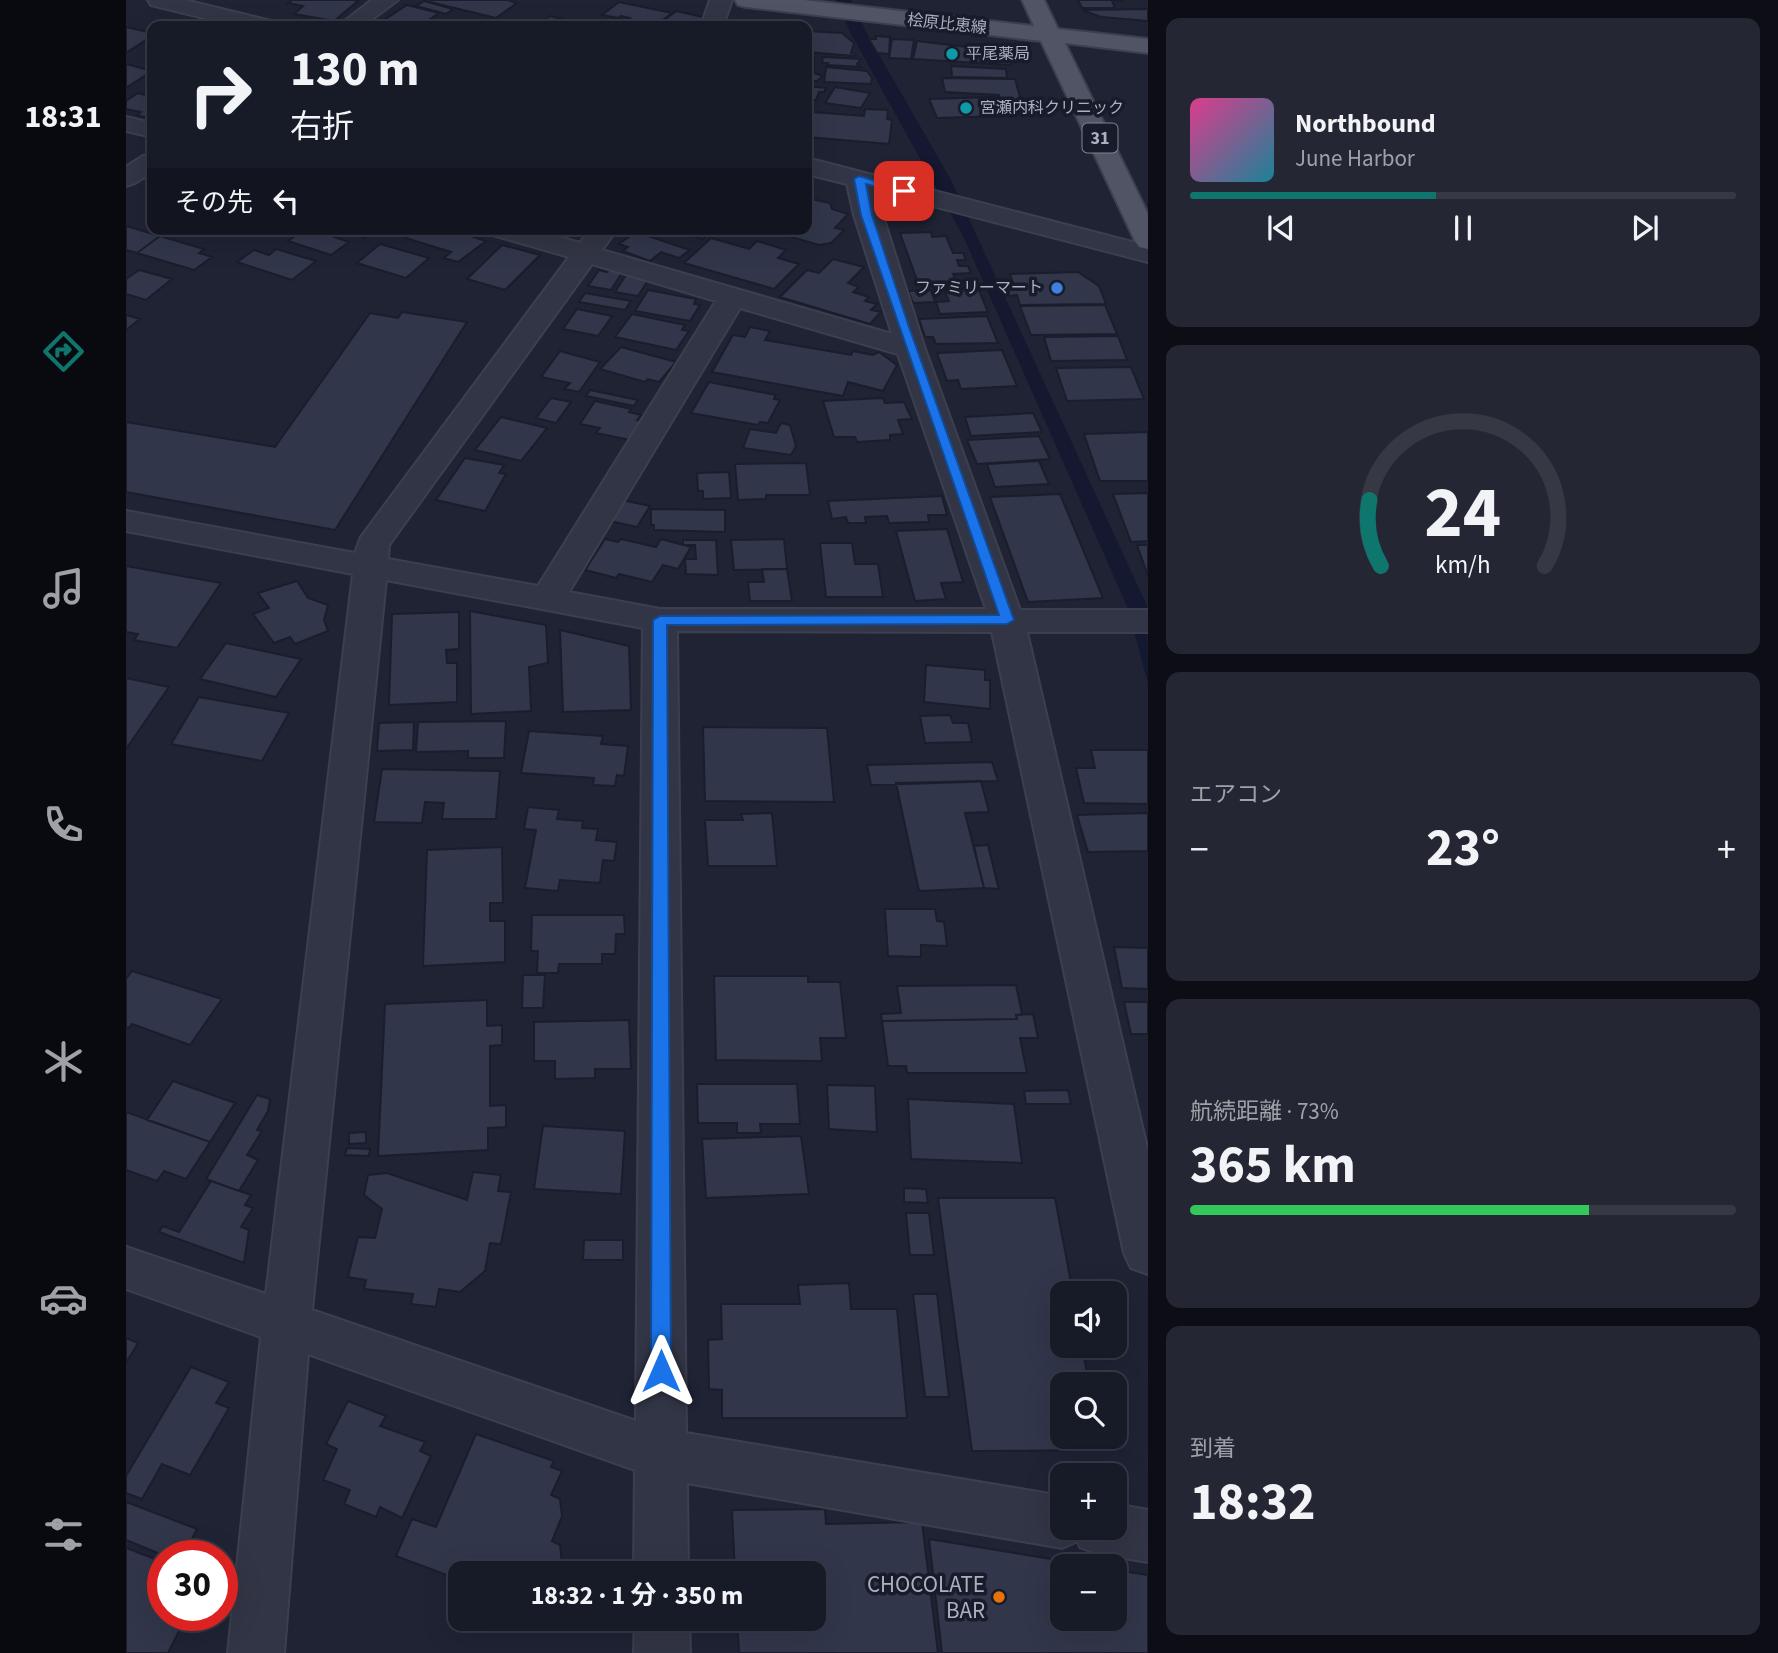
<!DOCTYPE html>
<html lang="ja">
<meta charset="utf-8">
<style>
body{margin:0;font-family:"Source Sans 3","Noto Sans JP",sans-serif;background:#242733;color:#f1f3f6;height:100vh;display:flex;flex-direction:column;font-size:26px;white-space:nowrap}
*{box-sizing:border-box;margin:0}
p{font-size:23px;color:#9ea1a7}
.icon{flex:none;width:38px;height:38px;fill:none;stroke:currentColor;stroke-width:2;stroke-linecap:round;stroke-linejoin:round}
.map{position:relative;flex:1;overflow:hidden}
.sheet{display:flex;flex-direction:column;gap:18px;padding:18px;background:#0d0e15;width:630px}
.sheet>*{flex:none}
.guide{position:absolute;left:21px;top:21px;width:665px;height:214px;border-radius:14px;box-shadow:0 7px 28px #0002,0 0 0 2px #363844;background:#171a27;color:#f1f3f6;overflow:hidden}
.fabs{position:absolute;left:924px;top:1281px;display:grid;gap:14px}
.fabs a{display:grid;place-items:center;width:77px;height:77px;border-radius:14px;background:#171a27;box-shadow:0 7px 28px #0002,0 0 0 2px #363844;font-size:35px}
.speed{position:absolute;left:21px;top:1540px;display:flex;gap:14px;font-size:35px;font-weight:700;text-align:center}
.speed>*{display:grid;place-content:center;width:91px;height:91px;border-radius:50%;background:#171a27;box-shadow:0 7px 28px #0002,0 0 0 2px #363844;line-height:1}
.speed .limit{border:10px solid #d22;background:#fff;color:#111}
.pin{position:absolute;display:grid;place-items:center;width:60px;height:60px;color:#fff;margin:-30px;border-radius:14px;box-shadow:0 4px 10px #0006}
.me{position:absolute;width:77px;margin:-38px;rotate:0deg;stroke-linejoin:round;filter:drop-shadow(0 0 5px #0008)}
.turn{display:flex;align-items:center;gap:24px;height:147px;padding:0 28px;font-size:32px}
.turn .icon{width:91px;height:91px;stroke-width:2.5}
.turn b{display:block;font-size:49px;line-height:60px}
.then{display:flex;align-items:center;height:66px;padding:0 28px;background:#0003;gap:14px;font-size:26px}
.big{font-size:52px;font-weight:700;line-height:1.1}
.sheet .card{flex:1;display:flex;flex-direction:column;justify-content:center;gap:10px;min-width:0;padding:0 24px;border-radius:14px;background:#242733}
.sheet .dial{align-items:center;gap:0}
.dial svg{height:182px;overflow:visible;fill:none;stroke:#363844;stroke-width:7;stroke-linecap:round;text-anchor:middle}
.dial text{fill:#f1f3f6;stroke:none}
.song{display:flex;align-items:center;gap:21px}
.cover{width:84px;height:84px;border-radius:10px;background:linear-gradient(135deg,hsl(330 70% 55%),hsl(190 70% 35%))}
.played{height:7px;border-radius:4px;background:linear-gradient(90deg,#0f766e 45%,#363844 45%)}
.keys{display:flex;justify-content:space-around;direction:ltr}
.heat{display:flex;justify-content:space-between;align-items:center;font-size:38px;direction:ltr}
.charge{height:10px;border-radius:5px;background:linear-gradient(90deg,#34c759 73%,#363844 0)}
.trip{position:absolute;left:322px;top:1561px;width:378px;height:70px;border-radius:14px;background:#171a27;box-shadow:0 7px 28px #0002,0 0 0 2px #363844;font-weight:700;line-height:70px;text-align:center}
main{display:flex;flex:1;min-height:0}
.menu{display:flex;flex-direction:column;width:126px;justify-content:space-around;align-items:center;background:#090a10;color:#9ea1a7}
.menu .icon{width:49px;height:49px}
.menu .current{color:#0f766e}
.menu b{font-size:32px;color:#f1f3f6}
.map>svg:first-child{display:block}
.water{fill:#141830}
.building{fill:#31364b;stroke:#1a1d2b;stroke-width:2}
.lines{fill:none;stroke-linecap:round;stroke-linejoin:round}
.minor-casing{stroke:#3c3f4e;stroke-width:4}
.major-casing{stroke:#3c3f4e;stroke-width:4}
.minor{fill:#323545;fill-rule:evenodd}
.major{fill:#505465;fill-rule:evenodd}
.route{fill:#1a73e8;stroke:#114b97;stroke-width:2}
.culture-dot{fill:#0f9aa8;stroke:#181b29;stroke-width:2.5}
.shop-dot{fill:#3f7fe0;stroke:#181b29;stroke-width:2.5}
.food-dot{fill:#e8710a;stroke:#181b29;stroke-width:2.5}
.labels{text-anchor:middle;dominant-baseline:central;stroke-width:7;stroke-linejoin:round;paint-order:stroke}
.far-street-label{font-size:16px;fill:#acafc2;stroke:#181b29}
.far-poi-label{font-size:16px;fill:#acafc2;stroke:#181b29;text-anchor:start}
.shield{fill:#181b29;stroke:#808394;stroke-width:2}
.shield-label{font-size:18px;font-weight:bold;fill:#acafc2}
.near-poi-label{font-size:23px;fill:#acafc2;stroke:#181b29;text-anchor:end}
</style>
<main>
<nav class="menu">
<b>18:31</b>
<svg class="icon current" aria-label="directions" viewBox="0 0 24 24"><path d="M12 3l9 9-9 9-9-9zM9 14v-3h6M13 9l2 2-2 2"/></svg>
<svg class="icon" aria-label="music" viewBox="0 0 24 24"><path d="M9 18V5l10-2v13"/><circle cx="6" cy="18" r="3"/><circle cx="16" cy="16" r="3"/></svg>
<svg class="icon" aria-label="phone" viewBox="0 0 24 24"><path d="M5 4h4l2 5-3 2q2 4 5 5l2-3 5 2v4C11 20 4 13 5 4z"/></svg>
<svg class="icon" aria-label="climate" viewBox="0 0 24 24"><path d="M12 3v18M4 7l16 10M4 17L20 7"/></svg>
<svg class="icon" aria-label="car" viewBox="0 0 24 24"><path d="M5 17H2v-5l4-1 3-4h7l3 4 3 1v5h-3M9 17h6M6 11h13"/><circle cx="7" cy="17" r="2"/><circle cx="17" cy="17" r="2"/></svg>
<svg class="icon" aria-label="filters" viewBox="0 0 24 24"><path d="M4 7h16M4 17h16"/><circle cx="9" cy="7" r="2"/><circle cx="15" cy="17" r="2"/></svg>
</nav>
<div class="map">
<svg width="1022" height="1653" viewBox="0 0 1022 1653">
<rect width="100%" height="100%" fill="#1f2334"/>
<path class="water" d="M710 0H725L741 34 825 180 1021 606 1022 683 1001 606 838 238 724 32Z"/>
<path class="building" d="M166 0H227L232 1 208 21 168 14 177 6 162 3Z
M307 0H381L391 3 370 18 304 2Z
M952 0H998L986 1 989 8H956Z
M298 1 327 9 320 14 290 6Z
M493 2 546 13 529 26 500 22 504 18 495 16 492 18 476 15Z
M281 5 313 13 294 26H249Z
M1022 9V21L975 17 956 10Z
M550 11 581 18 578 26H531Z
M424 16 449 22 443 26H411Z
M624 21 641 22 639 26H612Z
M0 27 26 33V36L0 53Z
M681 31 716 33 728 43 725 53 730 54 728 56 681 52Z
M749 36 764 37 763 54 751 53 743 39H750Z
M766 39 788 40 785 59 763 58Z
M791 41 850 48 884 61 885 65 787 59Z
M681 56H688V73L697 76 691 81H681Z
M697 57 735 59 731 64 735 67 701 65 702 63H696Z
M0 64 26 71 0 88Z
M825 66 880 69 881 78 826 77Z
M700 67 741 71 746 78 745 84 698 82Z
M816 78 889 79 896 104H875L873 95 819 92Z
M681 86 700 88 698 92H693L690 100 681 99Z
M709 87 744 93 735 108 699 103Z
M12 93 26 97V114L21 118 11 115 15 112 0 109V101Z
M868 97 877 116 811 118 803 99Z
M739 109 762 110 761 119 766 120 763 144 681 137 686 112 738 116Z
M681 198 704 203 706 209 722 214 709 228 718 230 705 243 693 245 638 229H681Z
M0 226 34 236 11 253 0 250Z
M179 229H250L238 238 215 229 205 236 223 242 205 255 162 241Z
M293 229H323L360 241 332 262 318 258 325 252 280 238Z
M418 229H454L450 235 441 236Z
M544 229H586L576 239Z
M510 232 564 250 553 258 535 252 524 261 497 251 502 247 493 244Z
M805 232 806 237 820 236 827 253H837L840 260H831L833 266H842L845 273 827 274 830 281 792 283 774 233Z
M34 236 78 249 73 253 86 257 68 270 11 253Z
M585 238 623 249 631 241 660 250 652 258 673 264 648 289 558 263Z
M254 244 303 258 280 278 231 263Z
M376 245 414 255 379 290 341 279Z
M150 249 190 261 166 280 111 262 128 250 143 255Z
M707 259 738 267 722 283 733 287 727 292 743 297 739 301 751 304 745 310 755 312 744 324 654 297 681 270 693 273Z
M483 269 497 271 485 290 462 286 473 270 481 272Z
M13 270 46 279 20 300 0 294V279Z
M952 272 973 286 980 304 894 305 891 295 883 296 881 290H889L884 274Z
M500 275 523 279 512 296 489 292Z
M852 288 862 312 814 314 810 302 823 301 818 290Z
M522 290 570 299 568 304 574 305 564 321 509 311Z
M805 290 809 302 787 303 782 291Z
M459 293 505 301 499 310 453 302Z
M979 305 991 334 905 335 894 306Z
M451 309 486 316 472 336 437 329Z
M276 312 341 322 209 530 0 492V422L149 447 244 313 272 318Z
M506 314 559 325 556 330 563 331 550 350 489 337Z
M0 315 14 319 0 330Z
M861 316 872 343 810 344 807 337H799L793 319Z
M624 327 644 331 639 340 725 355 727 351 747 355 753 352 771 365 757 391 722 382 717 396 586 372 607 335 619 337Z
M992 336 1001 360 925 361 918 337Z
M495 347 550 362 533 382 522 379 519 382 474 369Z
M876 350 891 386 835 389 832 380 821 381 811 353Z
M434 351 474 362 453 392 438 389 444 383 415 377Z
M1005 367 1018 399 941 401 930 368Z
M583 382 650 395 648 399 654 400 642 423 634 422 632 425 565 413Z
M464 390 512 400 508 406 460 396Z
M425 398 445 402 430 423 410 418Z
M757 398 759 403 778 402 786 419 772 420 777 434 764 435V440L731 442 729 437H708L697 401Z
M469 401 505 409 503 412 515 415 511 420 516 421 504 440 470 433 474 428 454 424Z
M907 413 916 432 845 436 839 417Z
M375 417 421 428 395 461 349 450Z
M655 423 664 425 670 446 665 455 617 448 624 429 650 433Z
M1022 432V481H974L958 434Z
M913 436 924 459 851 464 841 440Z
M339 458 378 465 373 473 380 474 359 511 310 500Z
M913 461 923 484 869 487 861 464Z
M680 463 684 495H640V499L612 500 609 464Z
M603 472 605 498 577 499V491H572L571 473Z
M1022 493V541L1005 542 987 494Z
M934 494 977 598 902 602 864 497Z
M816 496 821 515H802L803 522 763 523 761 516 739 517 740 523H722L720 517 706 519 702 501Z
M496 500 524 506 511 527 484 521Z
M525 509 599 510V532L528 530V525H525Z
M821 529 837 582 815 583 820 599 789 601 770 531Z
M479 539 492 542 495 539 530 547 535 539 565 547 552 569 537 565 526 582 493 574 490 578 459 570Z
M658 539 661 569 608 570 605 540Z
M557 540H590L592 575 560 574 559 559H570L569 545H557Z
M694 543H726L729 564H752L757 597H700Z
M1011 545H1022V576Z
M0 566 95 583 51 648 8 640 12 634 0 632Z
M636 569H661L666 601H624L622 582H638Z
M171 581 182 598 202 605 198 620 202 631 169 644 164 637 148 643 127 614 143 608 132 593Z
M344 611 420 625 422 663 403 667 405 711 345 714Z
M333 612V649L320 650 321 663H331V702L263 705 266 614Z
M434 630 503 646 505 710 437 712Z
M100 643 175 659 150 697 74 679Z
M800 665 859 670V680H864V709L798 702Z
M0 678 43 687 0 749Z
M73 697 163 713 136 761 45 744Z
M824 715 827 723H842L846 742 799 743 794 716Z
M380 721 378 758H342V751L290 752 292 722Z
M288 722 287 750 251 751 253 723Z
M577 727 701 728 708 802 579 801Z
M403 731 477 736 475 744 502 746 498 776 491 775 489 786 467 785 468 778 395 773Z
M965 750H1022V804L958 803 950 768H969Z
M866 762 872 781 745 785 741 765Z
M256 769 374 771 370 819H316L318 803 299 802 296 823 248 822Z
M855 781 863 812 839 813 858 888 793 891 770 783Z
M402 807 433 810 431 819 457 821 456 828 472 829 470 840 491 842 488 861 477 860 474 883 434 880 432 891 399 888 410 830 398 829Z
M646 813 651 866H582L579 820H617L615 814Z
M1022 813V851L962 852 951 815Z
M862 845 871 882 873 889 858 888 853 868 848 846Z
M376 847 377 903H364V921H379V962L297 966 301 850Z
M759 909H809L811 921 818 922 821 946 795 945V957L762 956Z
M406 915H498L499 934H490L489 954H476V964H433L432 973H411L412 951H405Z
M988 947 1022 948V989L996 988Z
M6 971 96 999 64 1045 6 1024 3 1028 0 1027V979Z
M397 975H419L417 1008H396Z
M588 976H682V982H714L720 1038H694L696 1061 590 1060Z
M890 985 896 1014 890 1015 891 1019 756 1021 755 1014 775 1013 771 986Z
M361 1000V1026L376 1025V1045L364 1046V1106L380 1105V1127L362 1128V1150L252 1156 259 1004Z
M998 1002H1022V1034H1005Z
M907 1014 912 1038H894L901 1073H781L780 1066H762L756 1021 891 1019 890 1015Z
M503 1020 505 1069H469V1078L429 1079V1061H408V1022Z
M47 1081 109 1103 84 1142 21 1120Z
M571 1084H671L674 1124H634L635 1133H611V1123H572Z
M701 1085 749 1086 751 1132 703 1129Z
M942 1090 945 1104H900L898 1091Z
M131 1095 144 1099 142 1111 131 1130 136 1131 121 1155 132 1160 113 1191 80 1179Z
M782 1099 888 1104 896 1163 785 1159Z
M0 1112 84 1142 60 1179 38 1171 31 1181 0 1170Z
M417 1126 499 1131 495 1194 408 1189Z
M240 1132V1143L223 1144V1133Z
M675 1136 683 1194 580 1198 576 1139Z
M221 1148 244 1149 243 1156 219 1155Z
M347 1172 375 1175 372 1191 385 1192 375 1244 364 1243 359 1271 334 1292 313 1289 310 1307 285 1304 287 1294 238 1289 240 1280 222 1277 232 1237 249 1238 256 1209 238 1195 242 1175 261 1173 341 1200Z
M85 1181 125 1195 119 1205 127 1208 115 1227 123 1230 118 1263 33 1232 37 1226 53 1232Z
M778 1188 800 1189 802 1203 778 1202Z
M812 1198H929L947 1293H936V1346H956L963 1384H936V1437H989V1426L993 1450 846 1451Z
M780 1213H803L808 1255H784Z
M458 1240H497V1260H457Z
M723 1283 725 1309H771L781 1418H596V1390L583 1389 582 1340 596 1339 595 1304H674L672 1285Z
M787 1294H811L823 1397H799Z
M0 1338 12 1343 0 1363Z
M65 1367 103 1382 90 1403 103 1408 64 1475 36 1464 16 1499 0 1493V1476Z
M222 1401 260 1416 254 1426 299 1442 294 1451 305 1456 276 1518 254 1507 250 1517 218 1504 224 1490 197 1480 211 1449 200 1444Z
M350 1434 428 1461 425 1467 436 1471 425 1495 434 1499 436 1516 426 1541 434 1545 437 1573H334V1580L270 1556 286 1519 310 1527Z
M0 1502 71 1529 57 1556H39L0 1540Z
M699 1509 700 1524 796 1522 812 1653H613L611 1619H688V1573H609L606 1510Z
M803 1539 968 1566H936V1619H989V1570L1022 1575V1653H816Z
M0 1548 37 1562V1615H61L42 1653H0Z"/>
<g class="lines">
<g class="minor-casing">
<path id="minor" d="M22 0H59L145 21 148 26H111L25 5Z
M246 0H272L237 26H212Z
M584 0H606L597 26H575Z
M0 117 26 123V137L0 131Z
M26 154V172L9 183 0 186V167L17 156Z
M681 158 1022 246V262L749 191 799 349 894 610H1022V632H901L1022 1152V1274L1005 1268 998 1253 866 632 551 631 560 1433 936 1496V1528H989V1504L1022 1510V1562L973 1554 954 1547 952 1541 936 1548 561 1483 562 1573H508L509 1470 182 1354 158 1653H102L135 1337 0 1289V1247L140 1294 227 574 0 531V511L229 553 235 537 443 257 367 235 363 229H406L454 243 464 229H491L476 250 766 334 728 215 721 184 681 174ZM466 264 590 301 412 586 262 559 263 545ZM614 308 772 354 860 609H534L443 592ZM260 580 517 628 510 1421 186 1310Z
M509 1619H563L564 1653H508Z"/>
</g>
<g class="major-casing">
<path id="major" d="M609 0H678L908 26 896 0H918L932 29 1022 39V53L939 43 1022 214V249L1013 247 1009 241 915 41 620 7 612 5Z"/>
</g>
<use href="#minor" class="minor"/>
<use href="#major" class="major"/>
</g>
<path class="route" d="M733 176 784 191 778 194 740 184 746 215 783 327 888 620 881 624 541 625 545 1371 542 1378 535 1381 528 1378 525 1371 527 620 534 616 873 615 735 215 728 179Z"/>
<g class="culture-dot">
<circle cx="826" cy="54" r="7"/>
<circle cx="840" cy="108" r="7"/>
</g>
<circle class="shop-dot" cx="931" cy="288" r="7"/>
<circle class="food-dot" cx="873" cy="1597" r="7"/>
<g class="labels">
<g class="far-street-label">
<text transform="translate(821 24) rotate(6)">桧原比恵線</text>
</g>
<g class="far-poi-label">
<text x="840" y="54">平尾薬局</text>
<text x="854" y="108">宮瀬内科クリニック</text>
<text x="917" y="288" text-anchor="end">ファミリーマート</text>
</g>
<rect class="shield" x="956.5" y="123.5" width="35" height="29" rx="5"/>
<g class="shield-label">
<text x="974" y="138">31</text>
</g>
<g class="near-poi-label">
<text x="859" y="1584">CHOCOLATE<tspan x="859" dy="26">BAR</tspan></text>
</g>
</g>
</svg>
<div class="fabs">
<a><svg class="icon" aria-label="sound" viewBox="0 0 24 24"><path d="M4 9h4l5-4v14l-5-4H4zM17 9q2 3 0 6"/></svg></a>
<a><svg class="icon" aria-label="search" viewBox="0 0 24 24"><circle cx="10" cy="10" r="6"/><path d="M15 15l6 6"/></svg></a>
<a>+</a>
<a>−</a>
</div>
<div class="speed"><div class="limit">30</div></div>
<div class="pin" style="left:778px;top:191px;background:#d93025"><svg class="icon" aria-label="arrive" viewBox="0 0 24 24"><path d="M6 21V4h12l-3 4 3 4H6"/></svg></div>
<svg class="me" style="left:535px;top:1371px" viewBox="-20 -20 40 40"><path d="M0-17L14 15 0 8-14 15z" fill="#1a73e8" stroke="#fff" stroke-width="4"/></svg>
<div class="trip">18:32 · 1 分 · 350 m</div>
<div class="guide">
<div class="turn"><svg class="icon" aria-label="right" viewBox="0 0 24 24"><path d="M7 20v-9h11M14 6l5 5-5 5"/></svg><div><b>130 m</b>右折</div></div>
<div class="then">その先<svg class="icon" aria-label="left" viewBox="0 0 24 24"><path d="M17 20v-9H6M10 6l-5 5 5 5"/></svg></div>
</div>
</div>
<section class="sheet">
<div class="card">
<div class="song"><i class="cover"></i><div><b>Northbound</b><p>June Harbor</p></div></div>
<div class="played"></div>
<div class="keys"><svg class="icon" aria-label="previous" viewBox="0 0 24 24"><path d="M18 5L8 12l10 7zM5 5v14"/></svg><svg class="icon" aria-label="pause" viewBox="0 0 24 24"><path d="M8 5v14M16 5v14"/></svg><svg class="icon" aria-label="next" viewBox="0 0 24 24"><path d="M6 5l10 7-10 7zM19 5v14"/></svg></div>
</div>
<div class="card dial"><svg viewBox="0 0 100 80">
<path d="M14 69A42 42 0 1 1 86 69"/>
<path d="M14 69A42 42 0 0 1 9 40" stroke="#0f766e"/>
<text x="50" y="56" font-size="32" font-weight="700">24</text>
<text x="50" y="72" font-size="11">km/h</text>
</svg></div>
<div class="card"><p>エアコン</p>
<div class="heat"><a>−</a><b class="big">23°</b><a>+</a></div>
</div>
<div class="card"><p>航続距離 · 73%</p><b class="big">365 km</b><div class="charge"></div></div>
<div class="card"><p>到着</p><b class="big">18:32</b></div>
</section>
</main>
